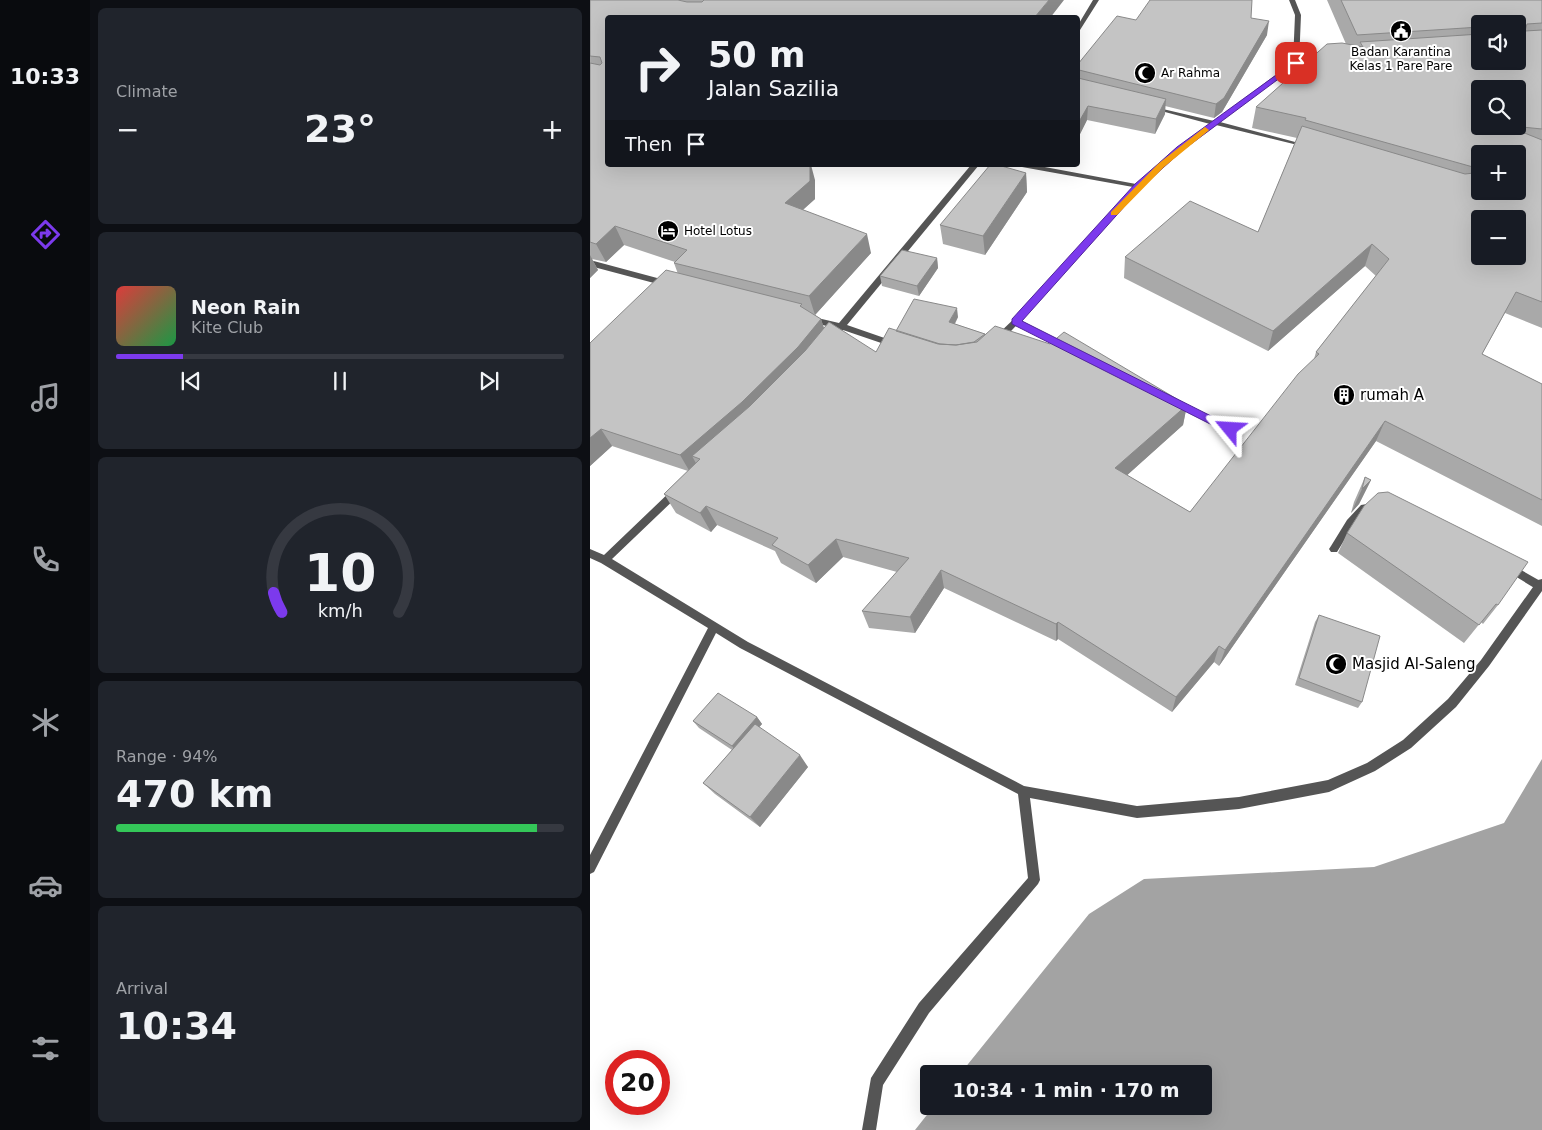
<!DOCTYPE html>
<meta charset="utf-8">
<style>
body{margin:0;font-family:"DejaVu Sans",sans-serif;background:#20242c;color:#f1f3f6;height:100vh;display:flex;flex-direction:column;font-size:19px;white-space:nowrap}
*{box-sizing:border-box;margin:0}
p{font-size:16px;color:#9ea1a6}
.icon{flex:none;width:28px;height:28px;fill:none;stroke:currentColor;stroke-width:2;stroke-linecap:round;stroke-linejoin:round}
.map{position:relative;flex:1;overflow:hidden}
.sheet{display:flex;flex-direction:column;gap:8px;padding:8px;background:#0d0f14;width:500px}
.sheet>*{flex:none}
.guide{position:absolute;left:15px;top:15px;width:475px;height:152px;border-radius:5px;box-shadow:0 5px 20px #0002;background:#171b24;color:#f1f3f6;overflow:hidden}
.buttons{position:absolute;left:881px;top:15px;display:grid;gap:10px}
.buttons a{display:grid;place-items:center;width:55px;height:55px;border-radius:5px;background:#171b24;box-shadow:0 5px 20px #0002;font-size:25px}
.speed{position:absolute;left:15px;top:1050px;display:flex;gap:10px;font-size:25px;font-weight:700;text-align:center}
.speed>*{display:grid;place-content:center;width:65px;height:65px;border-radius:50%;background:#171b24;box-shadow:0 5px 20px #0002;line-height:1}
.speed .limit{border:8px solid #d22;background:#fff;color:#111}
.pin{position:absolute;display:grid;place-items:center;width:42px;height:42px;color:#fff;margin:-21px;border-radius:10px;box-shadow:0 2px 8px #0006}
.me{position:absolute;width:55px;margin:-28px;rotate:297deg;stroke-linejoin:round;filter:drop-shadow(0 0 4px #0008)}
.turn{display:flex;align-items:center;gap:18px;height:105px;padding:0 20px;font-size:22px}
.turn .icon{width:65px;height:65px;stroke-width:2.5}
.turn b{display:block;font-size:35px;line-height:42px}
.then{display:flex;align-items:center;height:48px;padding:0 20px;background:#0003;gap:10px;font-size:19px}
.big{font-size:38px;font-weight:800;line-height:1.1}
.sheet .card{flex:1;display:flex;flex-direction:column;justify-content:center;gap:8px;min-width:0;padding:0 18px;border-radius:8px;background:#20242c}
.sheet .dial{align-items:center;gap:0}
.dial svg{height:130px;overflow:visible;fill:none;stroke:#363941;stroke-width:7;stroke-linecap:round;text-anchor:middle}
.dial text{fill:#f1f3f6;stroke:none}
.song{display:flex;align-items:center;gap:15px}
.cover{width:60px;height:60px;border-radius:8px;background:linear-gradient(135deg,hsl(0 70% 55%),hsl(140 70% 35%))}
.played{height:5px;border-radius:2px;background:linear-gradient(90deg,#7c3aed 15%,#363941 15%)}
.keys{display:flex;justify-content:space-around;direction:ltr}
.heat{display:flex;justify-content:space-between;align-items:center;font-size:28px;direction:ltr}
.charge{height:8px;border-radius:4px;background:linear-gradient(90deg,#34c759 94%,#363941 0)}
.trip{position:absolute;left:330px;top:1065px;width:292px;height:50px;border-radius:5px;background:#171b24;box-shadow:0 5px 20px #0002;font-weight:800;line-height:50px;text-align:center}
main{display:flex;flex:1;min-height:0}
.menu{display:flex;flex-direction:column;width:90px;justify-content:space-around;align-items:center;background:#090b0e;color:#9ea1a6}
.menu .icon{width:35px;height:35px}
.menu .current{color:#7c3aed}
.menu b{font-size:22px;color:#f1f3f6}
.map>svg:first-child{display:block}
.water{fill:#a3a3a3}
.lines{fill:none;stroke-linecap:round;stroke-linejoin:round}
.service{fill:#555;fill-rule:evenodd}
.minor{fill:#555;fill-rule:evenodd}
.wall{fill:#a9a9a9;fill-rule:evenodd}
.shaded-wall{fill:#898989}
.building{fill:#c4c4c4;stroke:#898989;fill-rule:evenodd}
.route{fill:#7c3aed;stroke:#51269a}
.slow{fill:#f59e0b}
.labels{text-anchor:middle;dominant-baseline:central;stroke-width:4;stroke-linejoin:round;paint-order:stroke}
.far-poi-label{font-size:12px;fill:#000;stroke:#fff;text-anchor:start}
.poi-label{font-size:15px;fill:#000;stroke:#fff;text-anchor:start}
</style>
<main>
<nav class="menu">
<b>10:33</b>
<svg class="icon current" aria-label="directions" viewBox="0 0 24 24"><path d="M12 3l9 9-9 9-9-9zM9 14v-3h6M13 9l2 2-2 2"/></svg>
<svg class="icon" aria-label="music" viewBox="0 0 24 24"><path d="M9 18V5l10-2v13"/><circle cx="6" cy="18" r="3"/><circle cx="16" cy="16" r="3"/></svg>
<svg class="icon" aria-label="phone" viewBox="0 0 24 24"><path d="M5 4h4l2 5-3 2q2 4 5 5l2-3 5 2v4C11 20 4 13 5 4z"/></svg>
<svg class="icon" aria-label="climate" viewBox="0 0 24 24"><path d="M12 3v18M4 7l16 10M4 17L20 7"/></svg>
<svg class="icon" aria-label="car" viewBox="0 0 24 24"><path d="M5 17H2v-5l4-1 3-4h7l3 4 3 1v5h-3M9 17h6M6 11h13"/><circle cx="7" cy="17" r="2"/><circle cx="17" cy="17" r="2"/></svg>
<svg class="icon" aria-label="filters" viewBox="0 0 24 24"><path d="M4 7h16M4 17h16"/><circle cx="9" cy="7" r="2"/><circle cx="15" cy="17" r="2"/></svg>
</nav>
<section class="sheet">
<div class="card"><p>Climate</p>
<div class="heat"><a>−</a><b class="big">23°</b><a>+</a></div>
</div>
<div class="card">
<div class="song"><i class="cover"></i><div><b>Neon Rain</b><p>Kite Club</p></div></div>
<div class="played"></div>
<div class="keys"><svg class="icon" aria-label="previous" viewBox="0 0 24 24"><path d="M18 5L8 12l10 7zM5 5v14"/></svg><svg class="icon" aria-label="pause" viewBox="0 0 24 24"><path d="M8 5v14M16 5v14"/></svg><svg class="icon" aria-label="next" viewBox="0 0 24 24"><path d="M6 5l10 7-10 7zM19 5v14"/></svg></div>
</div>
<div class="card dial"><svg viewBox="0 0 100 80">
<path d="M14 69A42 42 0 1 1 86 69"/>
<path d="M14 69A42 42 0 0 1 9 57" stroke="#7c3aed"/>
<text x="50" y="56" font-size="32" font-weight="700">10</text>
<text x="50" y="72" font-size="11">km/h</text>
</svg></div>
<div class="card"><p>Range · 94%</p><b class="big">470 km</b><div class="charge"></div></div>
<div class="card"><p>Arrival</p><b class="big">10:34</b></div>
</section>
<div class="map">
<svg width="952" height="1130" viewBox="0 0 952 1130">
<rect width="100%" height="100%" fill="#fff"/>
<path class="water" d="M952 759V1130H325L344 1106H614V1074H370L499 914 554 879 784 867 914 823Z"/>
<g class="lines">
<path class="service" d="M426 318 479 345 480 347 476 350 473 349 423 323 422 321Z
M585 399 643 427 644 429 643 431H637L582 404 581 402Z
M783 503 788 507 786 510 777 512 763 526 747 552H741L739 549 741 546 757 520 771 505Z
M919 563 952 582V590L946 589 915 570 914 567 915 564Z"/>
<path class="minor" d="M503 0H509L490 30 488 31V25Z
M699 0H705L711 15 709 63 630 122 720 146V148L626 125C600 145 572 165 550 189 502 238 460 293 411 341H405V337L431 312 543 187 432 167 428 165H444L546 184 588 148 620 124 560 108V106L624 121 703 62 705 15Z
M381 165H389L257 325 306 342V346H300L253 330 247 334 243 331 245 328 216 321V317L219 316 249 323Z
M0 260 82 282 83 284 79 287 0 266Z
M87 487 90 488 92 491 90 494 22 559 158 642 434 786 547 806 649 797 738 780 777 763 813 740 858 699 891 660 948 580 952 579V591L899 666 866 707 821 748 785 771 739 792 649 809 547 818 440 798 450 880 448 884 339 1013 293 1085 286 1130H272L281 1078 329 1003 438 878 428 794 150 648 126 633 4 872 0 874V855L118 628 11 563 0 558V549L14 555 84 488Z"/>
</g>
<path class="wall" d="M0 0H474L18 18V165L225 180V199L213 210 281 253 225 315 223 314 231 319 234 329 286 352 306 331 368 317 365 324 395 334V335L597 405 593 425 537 475 600 512 724 359 726 352 786 276 775 266 678 351 534 278 535 257 668 232 707 138 662 128 666 107 756 44 737 0H952V328L915 313 892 354 952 384V526L786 441 629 666 624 662 582 712 468 639 466 641 354 588 325 633 279 628 272 611 307 572 253 557 226 583 191 563 185 551 127 525 121 532 86 513 74 494 98 471 22 446 0 466V343L88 274 84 263 85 262 34 245 16 262 2 259 8 270 0 278ZM890 24H928L890 61Z
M661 18 677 35 632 112 624 118 575 106V114L565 134 497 120 490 134H488V64L546 20Z
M436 173 437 192 395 255 353 244 350 225Z
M347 258 348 268 329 296 292 286 290 276Z
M775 477 781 480 769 504 761 513 764 502Z
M757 533 908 605 893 624 891 622 874 643 748 553Z
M729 615 772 702 768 708 705 685 725 622Z
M167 717 172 724 169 727 218 767 170 827 125 794 113 783 142 750 109 728 103 721Z"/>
<path class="shaded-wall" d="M459 0H474L460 18H444Z
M679 21 677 35 632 112 624 118 626 104Z
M576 99 575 114 565 134 566 119Z
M498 106 497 120 490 134V120Z
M220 165H221L225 180V199L200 221 195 203Z
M436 173 437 192 395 255 393 236Z
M25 226 34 245 16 262 6 244Z
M277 234 281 253 225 315 219 296Z
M782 244 775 266 678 351 683 331Z
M0 255 8 270 0 278Z
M347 258 348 268 329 296 327 286Z
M367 308 368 317 360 332 359 322Z
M231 319 237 337 110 459 102 456 107 465 100 472 90 455Z
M597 405 593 425 524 487 525 468Z
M795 421 786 441 629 666 635 650Z
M11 429 22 446 0 466V438Z
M781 480 769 504 761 513 772 489Z
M116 506 127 525 121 532 110 513Z
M246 539 253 557 226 583 218 565Z
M351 570 354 588 325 633 320 617Z
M468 622V639L466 641V624Z
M629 646 624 662 582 712 586 697Z
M167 717 172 724 147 753 142 746Z
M210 755 218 767 170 827 160 817Z"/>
<path class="building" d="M0 0H88L97 2H112L114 0H459L444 18H18V165H220V181L195 203 277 234 219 296 84 263 97 250 25 226 6 244 0 242V63L10 65 12 63 10 57 0 56Z
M560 0H662L661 18 679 21 634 98 626 104 489 70 488 71V64L527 16 546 20Z
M751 0H952V23L937 24 935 31 952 30V129L922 126H928V89H890V126H917L952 140V302L926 292 892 354 952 384V500L795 421 635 650 629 646 586 697 468 622 466 624 351 570 320 617 272 611 319 558 246 539 218 565 182 545 188 538 116 506 110 513 74 494 110 459 102 456 160 406 215 351 239 322 286 352 299 328 350 344 366 345 387 342 405 326 460 344 474 332 597 405 525 468 600 512 708 374 729 354 726 352 799 259 782 244 683 331 535 257 600 201 668 232 712 126 875 174 884 173 883 167 715 120 716 118 666 107 737 44 752 43 773 47 770 42 890 34V61H928V24H890V27L767 35ZM890 154H928V191H890ZM890 219H928V256H890Z
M488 77V78L576 99 566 119 498 106 490 120 488 119Z
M400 165H408L436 173 393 236 350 225Z
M312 250 347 258 327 286 290 276Z
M76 270 212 304 210 306 231 319 208 347 152 402 90 455 11 429 0 438V343Z
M324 299 367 308 359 322 395 334 384 342 366 345 348 344 306 331Z
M775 477 781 480 772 489Z
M798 492 938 562 908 605 906 604 889 625 757 533 774 506 788 493Z
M729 615 790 636 772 702 709 678Z
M128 693 167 717 142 746 103 721Z
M165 724 210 755 160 817 113 783Z"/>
<path class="route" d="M704 62 710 63 593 150 574 167 551 188 432 321 643 427V432H636L422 324V319L545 184 568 164 587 147Z"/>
<path class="slow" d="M615 127 619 130 618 131 574 167 527 215H521V212L568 164Z"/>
<defs>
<g id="civic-disc" transform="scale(1.125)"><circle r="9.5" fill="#000" stroke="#fff"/><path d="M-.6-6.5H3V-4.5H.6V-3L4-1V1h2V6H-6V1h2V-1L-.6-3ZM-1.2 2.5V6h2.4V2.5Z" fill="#fff"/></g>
<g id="mosque-disc" transform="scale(1.125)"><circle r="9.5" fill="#000" stroke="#fff"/><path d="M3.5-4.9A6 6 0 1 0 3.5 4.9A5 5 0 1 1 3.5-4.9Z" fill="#fff"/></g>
<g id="hotel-disc" transform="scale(1.125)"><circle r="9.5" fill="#000" stroke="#fff"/><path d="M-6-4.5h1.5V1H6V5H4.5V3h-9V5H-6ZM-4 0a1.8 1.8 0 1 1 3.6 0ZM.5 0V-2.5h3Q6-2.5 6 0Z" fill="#fff"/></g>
<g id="building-disc" transform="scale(1.125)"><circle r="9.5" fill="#000" stroke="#fff"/><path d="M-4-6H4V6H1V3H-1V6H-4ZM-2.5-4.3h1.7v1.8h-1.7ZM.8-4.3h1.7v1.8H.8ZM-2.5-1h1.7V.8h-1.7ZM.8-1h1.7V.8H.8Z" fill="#fff"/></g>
</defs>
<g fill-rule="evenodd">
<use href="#civic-disc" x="811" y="31"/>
<use href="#mosque-disc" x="555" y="73"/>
<use href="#hotel-disc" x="78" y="231"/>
<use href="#building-disc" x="754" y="395"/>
<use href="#mosque-disc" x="746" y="664"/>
</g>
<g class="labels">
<g class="far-poi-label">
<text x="811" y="52" text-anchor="middle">Badan Karantina<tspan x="811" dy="14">Kelas 1 Pare Pare</tspan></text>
<text x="571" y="73">Ar Rahma</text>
<text x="94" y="231">Hotel Lotus</text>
</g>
<g class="poi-label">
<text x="770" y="395">rumah A</text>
<text x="762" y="664">Masjid Al-Saleng</text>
</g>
</g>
</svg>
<div class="buttons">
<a><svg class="icon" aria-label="sound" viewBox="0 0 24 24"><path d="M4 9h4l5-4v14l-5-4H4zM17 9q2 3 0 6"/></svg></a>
<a><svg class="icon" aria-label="search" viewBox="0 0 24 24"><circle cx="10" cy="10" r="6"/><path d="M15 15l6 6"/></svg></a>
<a>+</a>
<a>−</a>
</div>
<div class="speed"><div class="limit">20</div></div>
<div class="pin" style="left:706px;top:63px;background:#d93025"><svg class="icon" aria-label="arrive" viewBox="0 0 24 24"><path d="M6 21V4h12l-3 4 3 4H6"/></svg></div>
<svg class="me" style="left:640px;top:429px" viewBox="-20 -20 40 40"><path d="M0-17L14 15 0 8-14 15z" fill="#7c3aed" stroke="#fff" stroke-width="4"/></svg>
<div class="trip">10:34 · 1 min · 170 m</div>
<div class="guide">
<div class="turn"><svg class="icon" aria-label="right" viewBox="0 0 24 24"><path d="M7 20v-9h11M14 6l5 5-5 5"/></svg><div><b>50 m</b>Jalan Sazilia</div></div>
<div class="then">Then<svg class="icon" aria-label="arrive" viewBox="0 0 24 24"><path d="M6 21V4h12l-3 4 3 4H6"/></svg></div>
</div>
</div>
</main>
